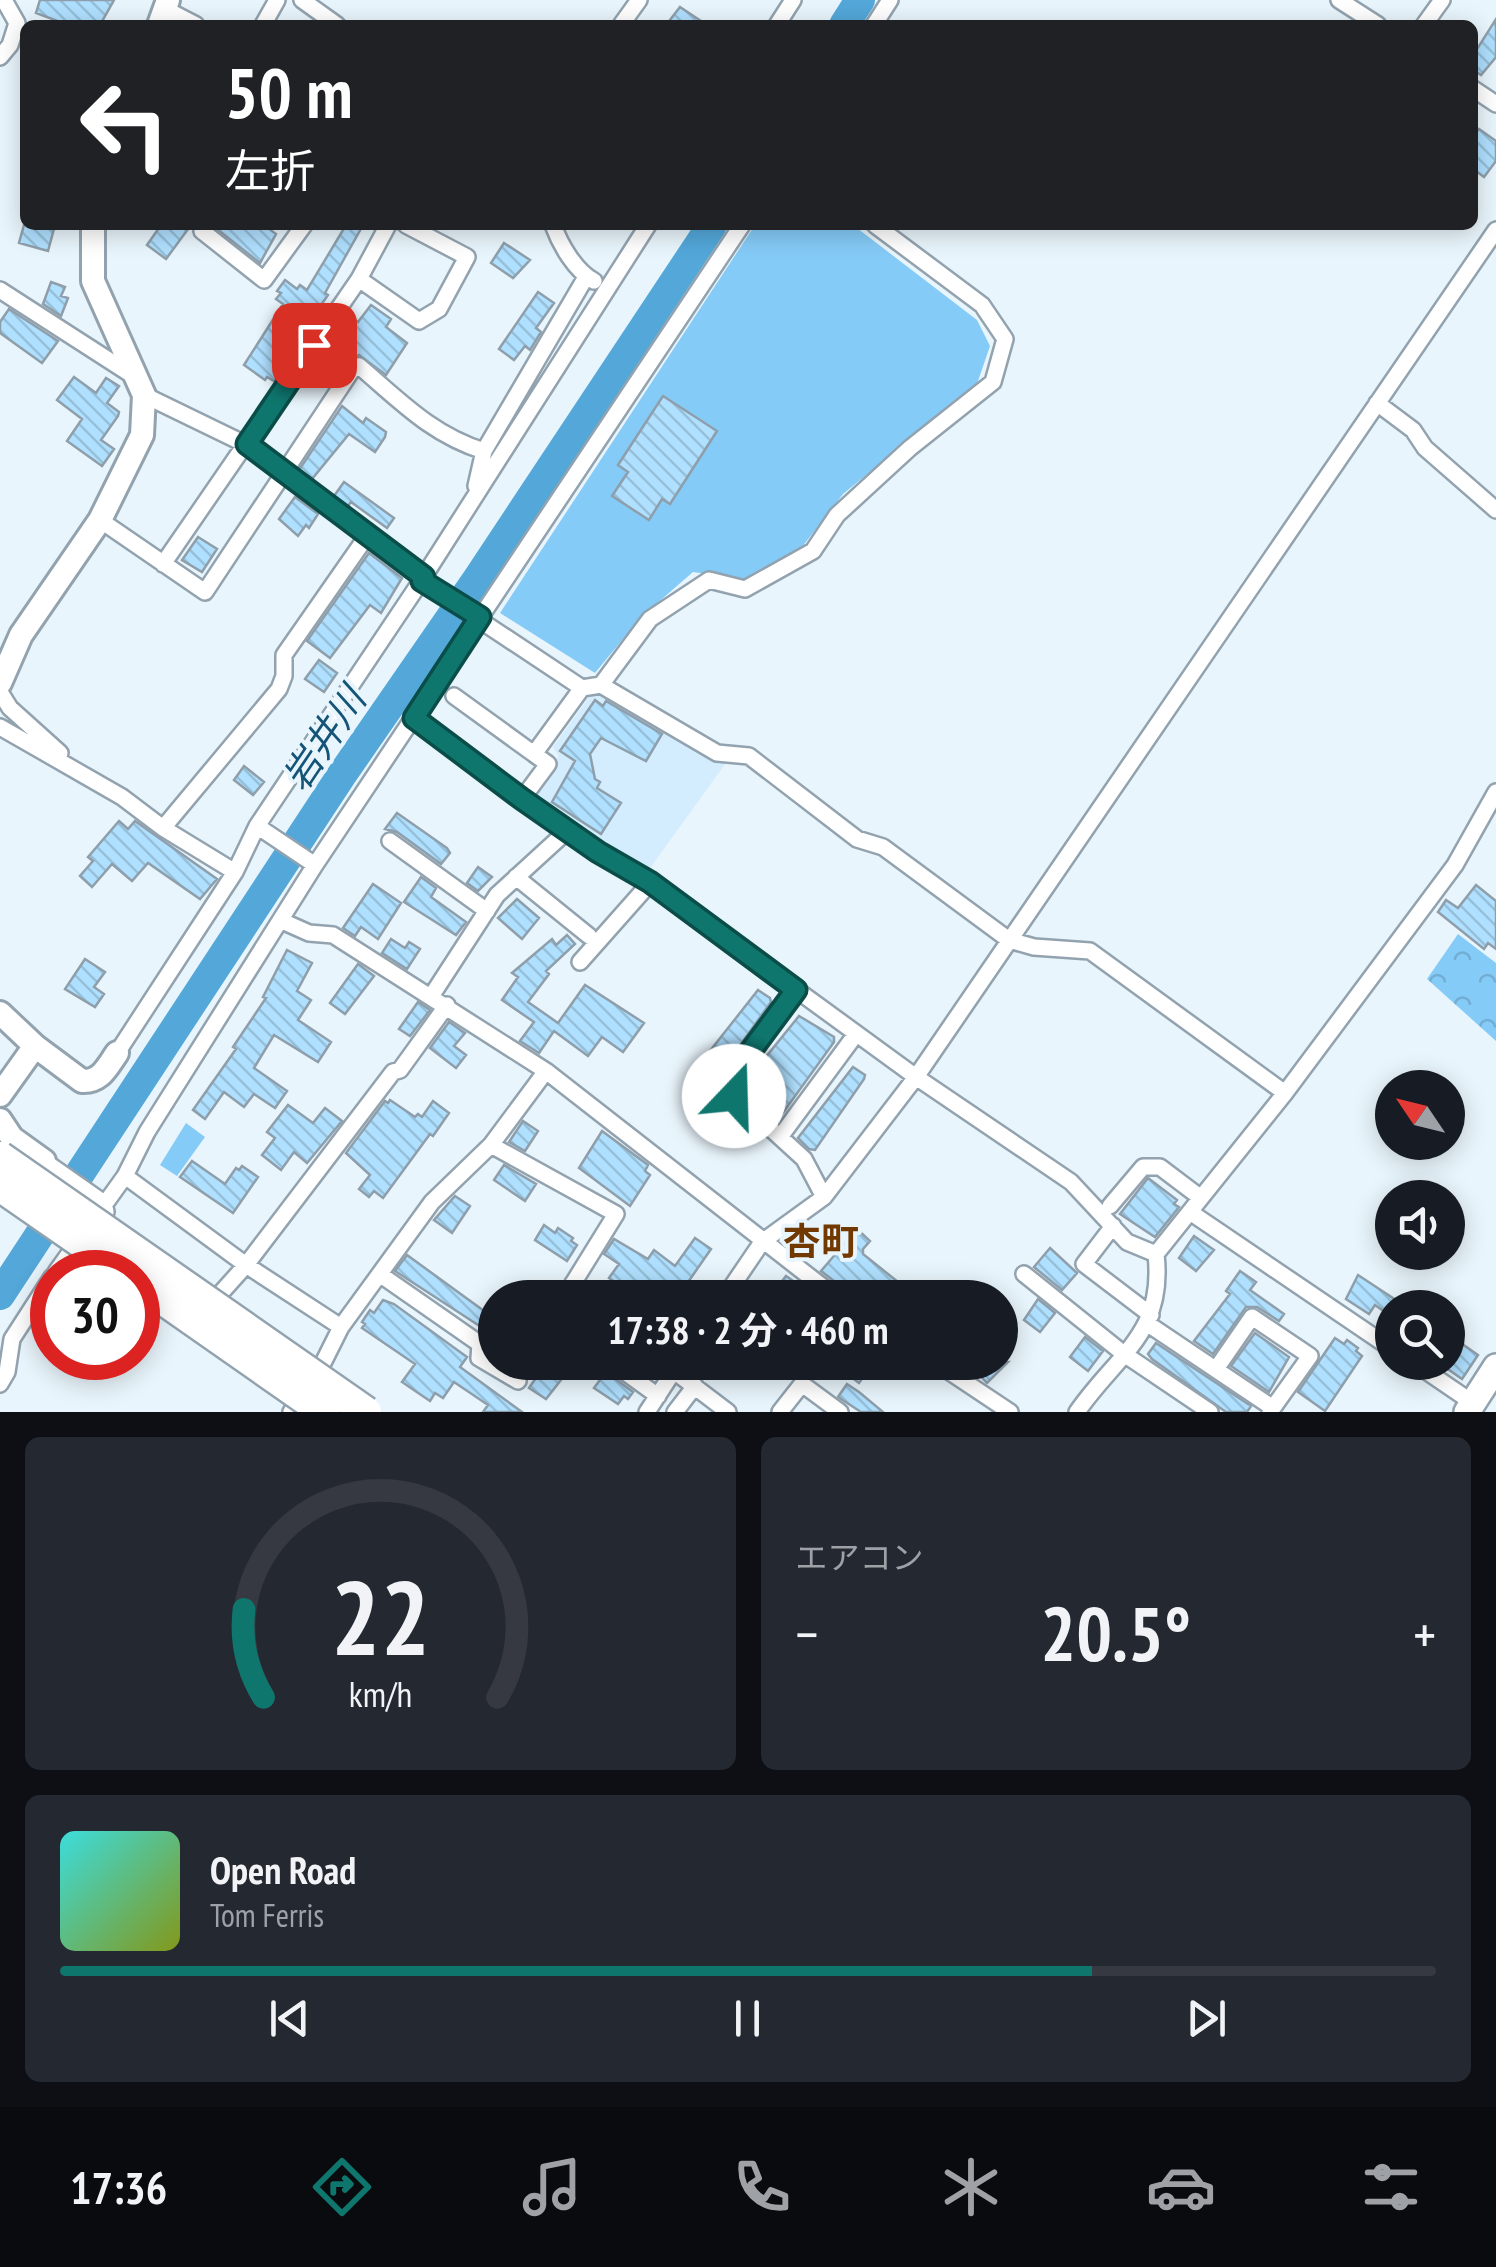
<!DOCTYPE html>
<html lang="ja">
<meta charset="utf-8">
<style>
body{margin:0;font-family:"PT Sans Narrow","Noto Sans JP",sans-serif;background:#242831;color:#f1f3f6;height:100vh;display:flex;flex-direction:column;font-size:38px;white-space:nowrap}
*{box-sizing:border-box;margin:0}
p{font-size:32px;color:#9ea1a6}
.icon{flex:none;width:55px;height:55px;fill:none;stroke:currentColor;stroke-width:2;stroke-linecap:round;stroke-linejoin:round}
.map{position:relative;height:1412px;overflow:hidden}
.side{display:flex;flex-direction:column;gap:25px;padding:25px;background:#0d0f14;flex:1}
.side>*{flex:none}
.guide{position:absolute;left:20px;top:20px;width:1458px;height:210px;border-radius:15px;box-shadow:0 5px 25px #0003;background:#202124;color:#fff;overflow:hidden}
.needle{width:65px;rotate:305deg}
.tools{position:absolute;left:1375px;top:1070px;display:grid;gap:20px}
.tools a{display:grid;place-items:center;width:90px;height:90px;border-radius:50%;background:#171b24;box-shadow:0 5px 25px #0003;font-size:50px}
.speed{position:absolute;left:30px;top:1250px;display:flex;gap:20px;font-size:50px;font-weight:700;text-align:center}
.speed>*{display:grid;place-content:center;width:130px;height:130px;border-radius:50%;background:#171b24;box-shadow:0 5px 25px #0003;line-height:1}
.speed .limit{border:15px solid #d22;background:#fff;color:#111}
.pin{position:absolute;display:grid;place-items:center;width:85px;height:85px;color:#fff;margin:-42px;border-radius:20px;box-shadow:0 5px 15px #0006}
.me{position:absolute;width:110px;margin:-55px;rotate:21deg;stroke-linejoin:round;filter:drop-shadow(0 0 8px #0008)}
.turn{display:flex;align-items:center;gap:35px;height:210px;padding:0 40px;font-size:45px}
.turn .icon{width:130px;height:130px;stroke-width:2.5}
.turn b{display:block;font-size:70px;line-height:85px}
.big{font-size:75px;font-weight:700;line-height:1.1}
.side .widget{flex:1;display:flex;flex-direction:column;justify-content:center;gap:15px;min-width:0;padding:0 35px;border-radius:15px;background:#242831}
.side .dial{align-items:center;gap:0}
.dial svg{height:260px;overflow:visible;fill:none;stroke:#363941;stroke-width:7;stroke-linecap:round;text-anchor:middle}
.dial text{fill:#f1f3f6;stroke:none}
.song{display:flex;align-items:center;gap:30px}
.cover{width:120px;height:120px;border-radius:15px;background:linear-gradient(135deg,hsl(180 70% 55%),hsl(70 70% 35%))}
.played{height:10px;border-radius:5px;background:linear-gradient(90deg,#0f766e 75%,#363941 75%)}
.keys{display:flex;justify-content:space-around;direction:ltr}
.heat{display:flex;justify-content:space-between;align-items:center;font-size:55px;direction:ltr}
.side .tiles{flex:1;display:grid;gap:25px;grid-template-columns:1fr 1fr}
.widget:last-child{grid-column:span 2}
.trip{position:absolute;left:478px;top:1280px;width:540px;height:100px;border-radius:50px;background:#171b24;box-shadow:0 5px 25px #0003;font-weight:700;line-height:100px;text-align:center}
.menu{display:flex;height:160px;justify-content:space-around;align-items:center;background:#090b0e;color:#9ea1a6}
.menu .icon{width:70px;height:70px}
.menu .current{color:#0f766e}
.menu b{font-size:45px;color:#f1f3f6}
.map>svg:first-child{display:block}
.built{fill:#d3edfe}
.green{fill:#85cbf7}
.forest{fill:url(#forest-crowns)}
.lines{fill:none;stroke-linecap:round;stroke-linejoin:round}
.river{stroke:#53a7d9;stroke-width:30}
.building{fill:url(#building-back-hatch);stroke:#8e9fab;stroke-width:2.5}
.street-casing{stroke:#92a3af;stroke-width:20}
.secondary-casing{stroke:#92a3af;stroke-width:28}
.primary-casing{stroke:#92a3af;stroke-width:30}
.street{stroke:#fff;stroke-width:15}
.secondary{stroke:#fff;stroke-width:22}
.primary{stroke:#fff;stroke-width:25}
.highway-bridge-casing{stroke:#92a3af;stroke-width:35;stroke-linecap:butt}
.highway-bridge{stroke:#fff;stroke-width:30}
.route-casing{stroke:#0a4d48;stroke-width:25}
.route{stroke:#0f766e;stroke-width:18}
.labels{text-anchor:middle;dominant-baseline:central;stroke-width:8;stroke-linejoin:round;paint-order:stroke}
.water-label{font-size:38px;font-style:italic;fill:#145577;stroke:#e9f5fc}
.neighbourhood-label{font-size:38px;font-weight:bold;fill:#713900;stroke:#e9f5fc}
</style>
<div class="map">
<svg width="1496" height="1412" viewBox="0 0 1496 1412">
<defs>
<pattern id="forest-crowns" width="20" height="18" patternUnits="userSpaceOnUse" patternTransform="scale(2.5)"><rect width="20" height="18" fill="#85cbf7"/><path d="M2 6a3 3 0 1 1 6 0M12 15a3 3 0 1 1 6 0" fill="none" stroke="#72aed3"/></pattern>
<pattern id="building-back-hatch" width="6" height="6" patternUnits="userSpaceOnUse" patternTransform="scale(2.5)"><rect width="6" height="6" fill="#b0e0ff"/><path d="M-1 5l2 2M0 0l6 6M5-1l2 2" fill="none" stroke="#96c0da"/></pattern>
</defs>
<rect width="100%" height="100%" fill="#e9f5fc"/>
<path class="built" d="M610 693 728 760 650 868 597 840 536 796 557 766 558 755 553 747 590 696Z"/>
<path class="green" d="M755 225H853L977 320 990 346 977 384 843 494 802 547 749 580 693 572 640 618 595 673 500 613Z
M186 1123 205 1137 177 1176 160 1165Z"/>
<path class="forest" d="M1458 934 1496 963V1041L1427 979Z"/>
<g class="lines">
<path class="river" d="M844 25 860 0
M0 1295 341 776 478 578 712 225"/>
</g>
<path class="building" d="M40 0H114L100 25H68L36 13Z
M680 7 707 25H677L670 20Z
M1496 19V57L1481 75 1472 69V57Z
M1479 129 1496 141V161L1484 177 1472 168V137Z
M24 225H55L48 251 19 243Z
M161 225H191L166 259 147 245Z
M218 225H264L276 234 260 263 217 229Z
M346 225H363L325 293 328 295 294 343 299 346 274 381 267 377 265 380 244 365 283 304 276 299 281 293 277 291 285 280 297 289 300 285 307 290Z
M504 243 530 260 513 278 491 263Z
M51 282 65 287 61 296 68 298 61 316 43 304Z
M538 292 554 303 536 328 541 332 530 350 525 346 514 360 499 349Z
M371 305 391 319 386 327 407 343 386 375 359 355 341 366 336 362 322 382 309 372 323 351H329L350 316 358 322Z
M9 309 58 341 42 363 0 333V322Z
M74 377 96 393 106 378 119 386 107 403 119 412 118 416 101 440 114 449 102 466 67 441 82 419 57 400Z
M663 396 717 431 670 504 662 499 649 520 612 496 628 472 618 465Z
M342 406 363 423 366 418 386 432 385 437 375 452 349 434 312 479 299 470Z
M344 482 394 518 387 528 351 502 348 506 334 496Z
M295 497 318 514 309 528 306 525 298 536 279 519Z
M198 537 217 549 202 572 182 560Z
M369 553 402 578 381 613 370 605 330 658 307 641Z
M319 660 337 673 324 692 305 679Z
M595 700 603 706 606 701 662 734 646 761 601 738 590 754 595 779 600 782 597 788 621 803 601 834 552 802 575 761 560 751Z
M244 766 264 782 253 795 234 780Z
M397 813 447 848 450 853 441 864 397 832 385 829Z
M119 821 128 829 135 821 217 879 200 899 148 863 132 881 112 864 92 887 80 876 93 861 88 857Z
M478 867 492 877 478 891 467 883Z
M421 877 436 888 431 897 466 922 456 935 404 902Z
M373 884 401 903 378 939 361 927 355 936 343 928Z
M1476 885 1496 901V949L1488 943 1484 949 1438 912 1446 900 1458 908Z
M517 899 539 918 522 939 498 918Z
M567 935 575 944 546 971 549 974 528 1002 558 1023 585 985 644 1023 623 1052 602 1037 588 1056 554 1031 539 1053 520 1041 534 1022 502 1000 518 977 512 973 552 939 556 945Z
M391 939 405 948 409 942 420 949 407 969 382 953Z
M287 950 312 963 297 991 311 1000 298 1020 331 1042 318 1062 274 1035 254 1068 287 1091 275 1108 254 1094 244 1107 224 1092 205 1119 193 1110 236 1049 233 1047 266 998 263 997Z
M85 959 105 972 94 987 104 994 95 1007 65 989Z
M358 964 374 976 345 1014 330 1003Z
M758 990 770 998 771 1002 717 1077 714 1075 712 1078 699 1069 706 1056Z
M418 1002 430 1010 410 1036 399 1029Z
M799 1016 834 1037V1042L780 1117 776 1118 745 1090 744 1084Z
M449 1022 465 1033 454 1046 466 1055 456 1068 430 1048Z
M853 1067 865 1075 864 1079 815 1150 809 1149 798 1138Z
M390 1100 415 1117 418 1114 422 1117 433 1101 449 1113 433 1136 430 1134 383 1198 374 1191 369 1197 359 1189 370 1175 346 1153 385 1101 388 1103Z
M288 1105 313 1123 325 1108 342 1121 307 1163 294 1152 281 1170 262 1155 275 1138 267 1132Z
M523 1121 538 1131 525 1151 509 1142Z
M602 1131 648 1165 645 1171 650 1175 630 1206 579 1168Z
M192 1161 225 1184 236 1168 239 1170 242 1166 258 1177 233 1213 180 1177Z
M504 1165 536 1184 525 1201 494 1180Z
M1148 1178 1177 1200 1174 1204 1179 1207 1155 1237 1120 1214Z
M455 1196 470 1206 452 1233 434 1220Z
M544 1225 555 1233 558 1228 573 1238 571 1241 577 1245 567 1261 535 1240Z
M857 1229 870 1241 863 1249V1254L918 1298H856L821 1271Z
M1194 1236 1214 1250 1196 1271 1179 1258Z
M695 1238 711 1249 677 1298H619L625 1289 609 1278 619 1264 604 1254 614 1239 648 1259 654 1250 675 1266Z
M1050 1248 1077 1273 1062 1290 1034 1267Z
M407 1255 495 1319V1336L395 1271Z
M1240 1271 1256 1282 1250 1290 1284 1314 1279 1321 1257 1307H1246L1213 1354 1194 1341 1230 1294 1226 1291Z
M1358 1275 1408 1308H1392V1317L1375 1305 1369 1314 1346 1299Z
M786 1276 803 1288 797 1298H785L775 1290Z
M1038 1299 1055 1313 1040 1332 1024 1320Z
M383 1300 394 1304 467 1357 460 1367 522 1412H483L488 1405 454 1382 443 1398 435 1393 430 1401 402 1382 415 1364 362 1328 365 1324 362 1322 370 1310 374 1313Z
M1255 1333 1289 1357 1269 1392 1231 1366Z
M1448 1334 1478 1355 1462 1379 1442 1365 1448 1362Z
M1085 1337 1103 1351 1088 1371 1070 1357Z
M1335 1338 1344 1344 1347 1340 1358 1348 1356 1351 1362 1356 1325 1411 1298 1392Z
M1156 1343 1251 1406 1247 1412H1226L1152 1359 1148 1354Z
M547 1362H575L546 1399 529 1388Z
M848 1362H874L859 1383 842 1370Z
M980 1362H1008L987 1383 974 1369Z
M606 1372 633 1392 628 1399 624 1396 618 1404 594 1388Z
M847 1384 859 1392 883 1412H861L838 1397Z"/>
<g class="lines">
<g class="street-casing">
<path id="street" d="M302 0 337 25
M1339 0 1378 25
M165 9 196 25
M263 25 277 0
M621 25 639 0
M777 25 793 0
M874 25 890 0
M1424 25 1442 0
M0 57 10 45 17 23 4 0
M1472 88 1496 104
M207 225 202 231 264 280 304 225
M553 225C560 244 575 271 594 281
M359 279 419 321 439 309 467 257 406 225
M0 290 135 377
M144 395 247 445 424 577
M1377 403 1413 430 1425 448 1496 510
M476 486 484 451 586 277
M100 520 205 592 352 370 359 366C400 401 432 435 484 451
M163 564 359 279 388 225
M421 581 582 688 601 685 717 753 749 756 857 839 883 847 1009 940 1034 947 1090 951 1285 1093
M601 685 650 619 709 580 745 589 813 551 837 515 910 448 993 382 1005 339 982 305 875 225
M0 692 10 708 60 753
M454 696 534 754
M414 718 522 799 598 852 650 883 916 1077 1071 1182 1127 1242 1156 1254
M0 727 122 797 163 828 235 872
M522 799 548 764 534 754 582 688
M257 826 315 865
M163 828 279 689 284 676V655L367 536
M390 841 487 911
M516 877 589 936
M282 921 309 933 333 935 546 1071 837 1298
M580 962 650 883
M796 990 732 1076 734 1095 804 1159 824 1197
M432 995 497 895 568 830
M117 1053 235 872 257 826 421 581 648 225
M780 1137 856 1034
M491 1145 616 1214 564 1298
M39 1168 44 1161 104 1203 106 1212
M125 1176 246 1265 341 1327
M1110 1206 1143 1167H1160L1201 1198
M1190 1212 1392 1349
M1113 1226 1084 1264 1151 1315
M56 1272 125 1176 147 1132 315 865 742 225
M1024 1274 1124 1354 1210 1412
M381 1275 480 1344 479 1358 518 1381
M573 1283 594 1298
M724 1298 762 1242 824 1197 916 1077 1496 230
M211 1304 246 1265 393 1072 400 1070 447 1005
M1148 1324 1273 1408
M611 1362 658 1396
M935 1362 1010 1412
M1413 1362 1473 1403
M1216 1369 1252 1317 1310 1356 1270 1412
M674 1371 728 1412
M0 1384 7 1372 12 1339 52 1277
M291 1412 315 1379 341 1327 432 1202 491 1145 546 1071
M647 1412 677 1366
M675 1412 695 1386
M780 1412 802 1384 840 1412
M1077 1412C1118 1353 1165 1334 1156 1254L1285 1093 1455 865 1496 792"/>
</g>
<g class="secondary-casing">
<path id="secondary" d="M159 25 168 0
M0 683 21 635 100 520 142 435 144 395 93 281V225
M0 1013 35 1046 82 1081C101 1082 107 1067 117 1053
M0 1095 35 1046
M0 1120 12 1138 44 1161"/>
</g>
<g class="primary-casing">
<path id="primary" d="M1467 1412 1496 1367"/>
</g>
<use href="#street" class="street"/>
<use href="#secondary" class="secondary"/>
<use href="#primary" class="primary"/>
<g class="highway-bridge-casing">
<path id="highway-bridge" d="M0 1157 366 1412
M0 1186 124 1272
M138 1282 324 1412"/>
</g>
<use href="#highway-bridge" class="highway-bridge"/>
</g>
<g class="lines">
<g class="route-casing">
<path id="route" d="M314 345 247 444 424 577 422 581 480 617 414 718 522 799 598 852 650 882 796 990 732 1076 734 1096"/>
</g>
<use href="#route" class="route"/>
</g>
<g class="labels">
<g class="water-label">
<text transform="translate(323 738) rotate(-56)">岩井川</text>
</g>
<g class="neighbourhood-label">
<text x="821" y="1240">杏町</text>
</g>
</g>
</svg>
<div class="tools">
<a><svg class="needle" viewBox="-14 -14 28 28"><path d="M0-13l5 13h-10z" fill="#e53935"/><path d="M0 13l5-13h-10z" fill="#9ea1a6"/></svg></a>
<a><svg class="icon" aria-label="sound" viewBox="0 0 24 24"><path d="M4 9h4l5-4v14l-5-4H4zM17 9q2 3 0 6"/></svg></a>
<a><svg class="icon" aria-label="search" viewBox="0 0 24 24"><circle cx="10" cy="10" r="6"/><path d="M15 15l6 6"/></svg></a>
</div>
<div class="speed"><div class="limit">30</div></div>
<div class="pin" style="left:314px;top:345px;background:#d93025"><svg class="icon" aria-label="arrive" viewBox="0 0 24 24"><path d="M6 21V4h12l-3 4 3 4H6"/></svg></div>
<svg class="me" style="left:734px;top:1096px" viewBox="-20 -20 40 40"><circle r="19" fill="#fff"/><path d="M0-13L10 11 0 6-10 11z" fill="#0f766e"/></svg>
<div class="trip">17:38 · 2 分 · 460 m</div>
<div class="guide">
<div class="turn"><svg class="icon" aria-label="left" viewBox="0 0 24 24"><path d="M17 20v-9H6M10 6l-5 5 5 5"/></svg><div><b>50 m</b>左折</div></div>
</div>
</div>
<section class="side">
<div class="tiles">
<div class="widget dial"><svg viewBox="0 0 100 80">
<path d="M14 69A42 42 0 1 1 86 69"/>
<path d="M14 69A42 42 0 0 1 8 42" stroke="#0f766e"/>
<text x="50" y="56" font-size="32" font-weight="700">22</text>
<text x="50" y="72" font-size="11">km/h</text>
</svg></div>
<div class="widget"><p>エアコン</p>
<div class="heat"><a>−</a><b class="big">20.5°</b><a>+</a></div>
</div>
<div class="widget">
<div class="song"><i class="cover"></i><div><b>Open Road</b><p>Tom Ferris</p></div></div>
<div class="played"></div>
<div class="keys"><svg class="icon" aria-label="previous" viewBox="0 0 24 24"><path d="M18 5L8 12l10 7zM5 5v14"/></svg><svg class="icon" aria-label="pause" viewBox="0 0 24 24"><path d="M8 5v14M16 5v14"/></svg><svg class="icon" aria-label="next" viewBox="0 0 24 24"><path d="M6 5l10 7-10 7zM19 5v14"/></svg></div>
</div>
</div>
</section>
<nav class="menu">
<b>17:36</b>
<svg class="icon current" aria-label="directions" viewBox="0 0 24 24"><path d="M12 3l9 9-9 9-9-9zM9 14v-3h6M13 9l2 2-2 2"/></svg>
<svg class="icon" aria-label="music" viewBox="0 0 24 24"><path d="M9 18V5l10-2v13"/><circle cx="6" cy="18" r="3"/><circle cx="16" cy="16" r="3"/></svg>
<svg class="icon" aria-label="phone" viewBox="0 0 24 24"><path d="M5 4h4l2 5-3 2q2 4 5 5l2-3 5 2v4C11 20 4 13 5 4z"/></svg>
<svg class="icon" aria-label="climate" viewBox="0 0 24 24"><path d="M12 3v18M4 7l16 10M4 17L20 7"/></svg>
<svg class="icon" aria-label="car" viewBox="0 0 24 24"><path d="M5 17H2v-5l4-1 3-4h7l3 4 3 1v5h-3M9 17h6M6 11h13"/><circle cx="7" cy="17" r="2"/><circle cx="17" cy="17" r="2"/></svg>
<svg class="icon" aria-label="filters" viewBox="0 0 24 24"><path d="M4 7h16M4 17h16"/><circle cx="9" cy="7" r="2"/><circle cx="15" cy="17" r="2"/></svg>
</nav>
